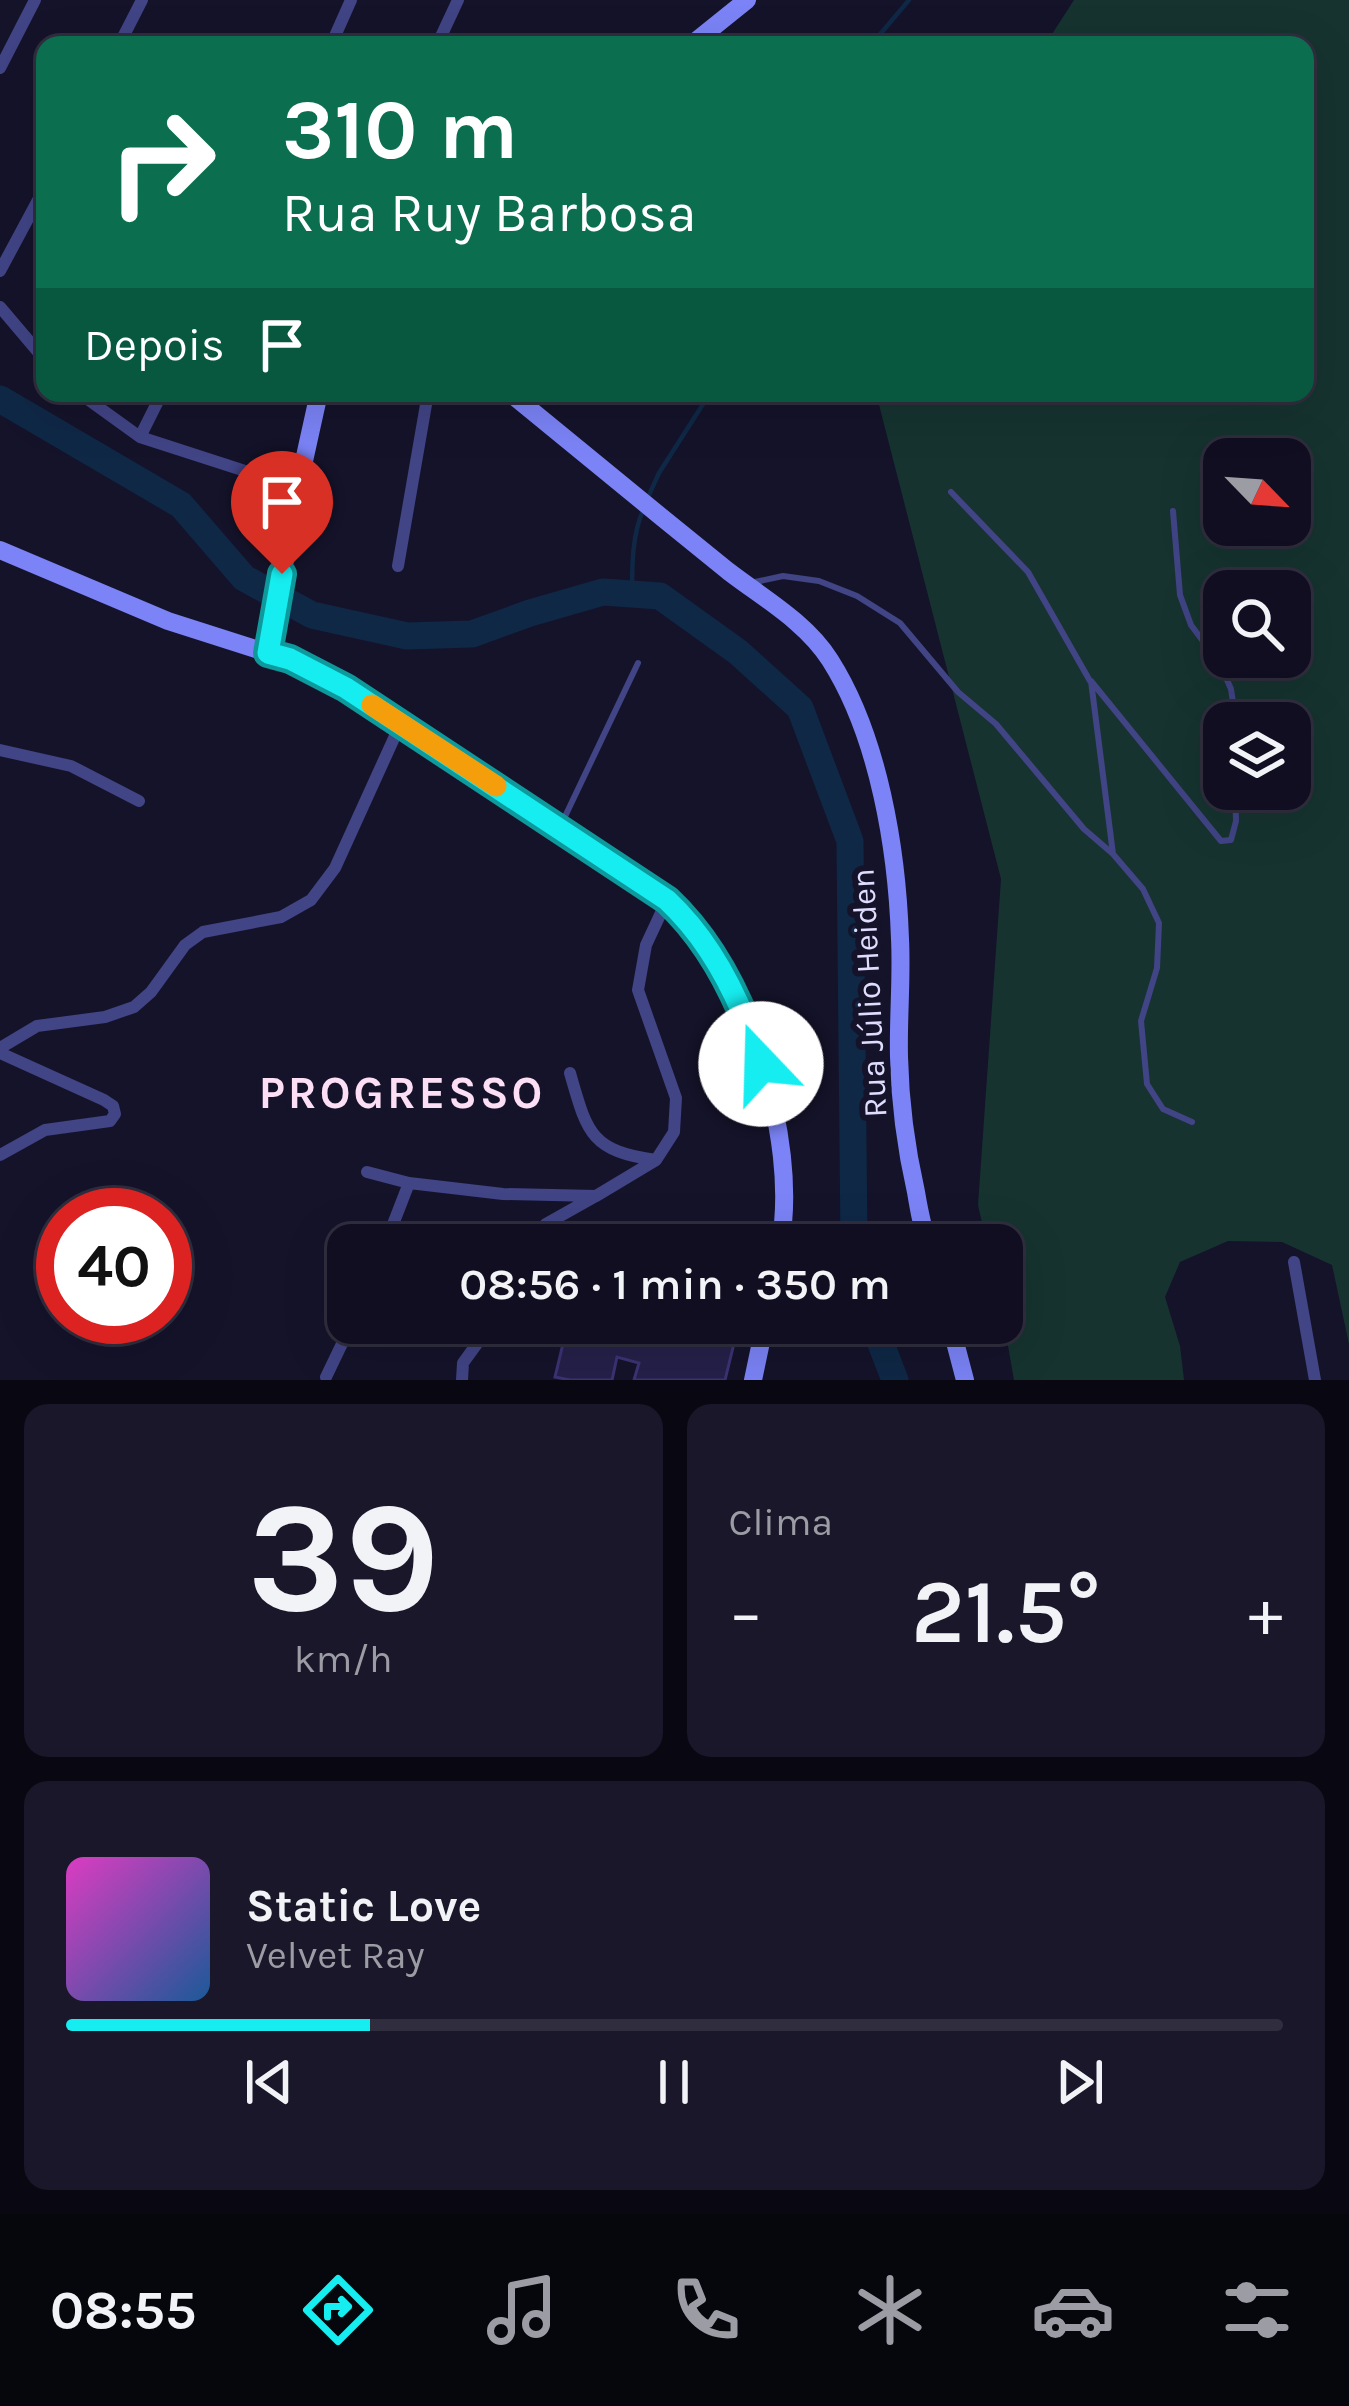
<!DOCTYPE html>
<html lang="pt">
<meta charset="utf-8">
<style>
body{margin:0;font-family:Karla,sans-serif;background:#191729;color:#f1f3f6;height:100vh;display:flex;flex-direction:column;font-size:45px;white-space:nowrap}
*{box-sizing:border-box;margin:0}
p{font-size:39px;color:#9c9ca5}
.icon{flex:none;width:66px;height:66px;fill:none;stroke:currentColor;stroke-width:2;stroke-linecap:round;stroke-linejoin:round}
.map{position:relative;height:1380px;overflow:hidden}
.drawer{display:flex;flex-direction:column;gap:24px;padding:24px;background:#090812;flex:1}
.drawer>*{flex:none}
.top-card{position:absolute;left:36px;top:36px;width:1278px;height:366px;border-radius:24px;box-shadow:0 12px 48px #0002,0 0 0 3px #302e3e;background:#0b6e4f;color:#fff;overflow:hidden}
.needle{width:78px;rotate:115deg}
.tools{position:absolute;left:1203px;top:438px;display:grid;gap:24px}
.tools a{display:grid;place-items:center;width:108px;height:108px;border-radius:24px;background:#100e20;box-shadow:0 12px 48px #0002,0 0 0 3px #302e3e;font-size:60px}
.speed{position:absolute;left:36px;top:1188px;display:flex;gap:24px;font-size:60px;font-weight:700;text-align:center}
.speed>*{display:grid;place-content:center;width:156px;height:156px;border-radius:50%;background:#100e20;box-shadow:0 12px 48px #0002,0 0 0 3px #302e3e;line-height:1}
.speed .limit{border:18px solid #d22;background:#fff;color:#111}
.pin{position:absolute;display:grid;place-items:center;width:102px;height:102px;color:#fff;margin:-123px -51px;border-radius:50% 50% 50% 0;rotate:-45deg;box-shadow:0 0 12px #0007}
.pin .icon{rotate:45deg}
.me{position:absolute;width:132px;margin:-66px;rotate:339deg;stroke-linejoin:round;filter:drop-shadow(0 0 9px #0008)}
.turn{display:flex;align-items:center;gap:42px;height:252px;padding:0 48px;font-size:54px}
.turn .icon{width:156px;height:156px;stroke-width:2.5}
.turn b{display:block;font-size:84px;line-height:102px}
.then{display:flex;align-items:center;height:114px;padding:0 48px;background:#0003;gap:24px;font-size:45px}
.big{font-size:90px;font-weight:600;line-height:1.1}
.drawer .card{flex:1;display:flex;flex-direction:column;justify-content:center;gap:18px;min-width:0;padding:0 42px;border-radius:24px;background:#191729}
.drawer .dial{align-items:center;gap:0}
.dial b{font-size:156px;line-height:1}
.song{display:flex;align-items:center;gap:36px}
.cover{width:144px;height:144px;border-radius:18px;background:linear-gradient(135deg,hsl(310 70% 55%),hsl(210 70% 35%))}
.played{height:12px;border-radius:6px;background:linear-gradient(90deg,#16edf0 25%,#302e3e 25%)}
.keys{display:flex;justify-content:space-around;direction:ltr}
.heat{display:flex;justify-content:space-between;align-items:center;font-size:66px;direction:ltr}
.drawer .tiles{flex:1;display:grid;gap:24px;grid-template-columns:1fr 1fr}
.card:last-child{grid-column:span 2}
.trip{position:absolute;left:327px;top:1224px;width:696px;height:120px;border-radius:24px;background:#100e20;box-shadow:0 12px 48px #0002,0 0 0 3px #302e3e;font-weight:600;line-height:120px;text-align:center}
.dock{display:flex;height:192px;justify-content:space-around;align-items:center;background:#06060d;color:#9c9ca5}
.dock .icon{width:84px;height:84px}
.dock .current{color:#16edf0}
.dock b{font-size:54px;color:#f1f3f6}
.map>svg:first-child{display:block}
.green{fill:#163330;fill-rule:evenodd}
.lines{fill:none;stroke-linecap:round;stroke-linejoin:round}
.stream{stroke:#0f2846;stroke-width:4.5}
.river{stroke:#0f2846;stroke-width:27}
.building{fill:#252049;stroke:#3b3374;stroke-width:3}
.lane{stroke:#414485;stroke-width:6}
.street{stroke:#414485;stroke-width:12}
.secondary{stroke:#7b83f6;stroke-width:18}
.route-casing{stroke:#0e9a9c;stroke-width:30}
.route{stroke:#16edf0;stroke-width:21}
.slow{stroke:#f59e0b;stroke-width:21}
.labels{text-anchor:middle;dominant-baseline:central;stroke-width:12;stroke-linejoin:round;paint-order:stroke}
.street-label{font-size:33px;fill:#deddfd;stroke:#15132a}
.district-label{font-size:45px;font-weight:bold;letter-spacing:3px;fill:#fddff5;stroke:#15132a}
</style>
<div class="map">
<svg width="1349" height="1380" viewBox="0 0 1349 1380">
<rect width="100%" height="100%" fill="#15132a"/>
<path class="green" d="M1074 0H1349V1344L1332 1265 1282 1242 1228 1241 1180 1262 1165 1297 1180 1346 1184 1380H1014L1002 1312V1245H987L978 1205 1001 879 876 393H1305V45H1045ZM1224 459H1290V525H1224ZM1224 591H1290V657H1224ZM1224 723H1290V789H1224Z"/>
<g class="lines">
<path class="stream" d="M871 45 909 0
M648 497 659 473 705 401 707 393
M632 594C632 565 632 534 644 508"/>
<path class="river" d="M0 399 181 505 244 578 312 615 407 636 472 634 530 613 603 592 660 596 738 652 800 708 850 841 854 1245
M873 1323 895 1380"/>
</g>
<path class="building" d="M568 1323H739L725 1380H634L639 1363 617 1357 612 1380H570L555 1377Z"/>
<g class="lines">
<path class="lane" d="M951 492 1028 572 1090 681
M1173 511 1180 595 1191 625 1220 664 1231 689 1236 723
M755 582 783 576 819 581 857 596 900 623 958 692 996 724 1084 829 1113 854 1091 681 1221 841 1231 840 1236 821 1235 789
M560 827 638 663
M1113 854 1143 889 1159 923 1157 968 1141 1021 1147 1084 1163 1109 1192 1122"/>
<path class="street" d="M119 45 142 0
M331 45 351 0
M437 45 458 0
M0 68 35 0
M0 271 45 187
M0 307 45 360
M79 393 140 437 298 488
M140 437 162 393
M398 566 428 393
M0 750 71 766 139 801
M0 1048 37 1026 105 1017 134 1007 151 992 185 945 203 932 281 917 311 900 335 868 400 725
M0 1053 104 1100 113 1106 115 1114 110 1121 45 1130 0 1155
M570 1073C587 1132 590 1151 656 1160
M367 1172 409 1183 503 1194 596 1196 656 1160 674 1132 676 1098 638 990 646 945 667 900
M385 1245 409 1183
M528 1245 546 1224 594 1197
M1294 1262 1315 1380
M326 1377 352 1323
M462 1380 463 1363 492 1323"/>
<path class="secondary" d="M691 45 747 0
M510 393C582 452 655 512 728 571 763 598 806 622 830 660 879 737 897 850 900 939 902 979 898 1018 899 1057 900 1102 906 1148 916 1192 919 1210 922 1228 929 1245
M0 550 168 621 290 660 346 688 667 900C746 974 800 1138 780 1245
M268 653 298 488 319 393
M950 1323 965 1380
M753 1380 765 1323"/>
</g>
<g class="lines">
<g class="route-casing">
<path id="route" d="M282 574 268 653 290 659 346 688 667 900C714 944 742 1003 761 1064"/>
</g>
<use href="#route" class="route"/>
<path class="slow" d="M372 705 496 786"/>
</g>
<g class="labels">
<g class="street-label">
<text transform="translate(869 993) rotate(-93)">Rua Júlio Heiden</text>
</g>
<g class="district-label">
<text x="402" y="1093">PROGRESSO</text>
</g>
</g>
</svg>
<div class="tools">
<a><svg class="needle" viewBox="-14 -14 28 28"><path d="M0-13l5 13h-10z" fill="#e53935"/><path d="M0 13l5-13h-10z" fill="#9c9ca5"/></svg></a>
<a><svg class="icon" aria-label="search" viewBox="0 0 24 24"><circle cx="10" cy="10" r="6"/><path d="M15 15l6 6"/></svg></a>
<a><svg class="icon" aria-label="layers" viewBox="0 0 24 24"><path d="M12 4l9 5-9 5-9-5zM3 14l9 5 9-5"/></svg></a>
</div>
<div class="speed"><div class="limit">40</div></div>
<div class="pin" style="left:282px;top:574px;background:#d93025"><svg class="icon" aria-label="arrive" viewBox="0 0 24 24"><path d="M6 21V4h12l-3 4 3 4H6"/></svg></div>
<svg class="me" style="left:761px;top:1064px" viewBox="-20 -20 40 40"><circle r="19" fill="#fff"/><path d="M0-13L10 11 0 6-10 11z" fill="#16edf0"/></svg>
<div class="trip">08:56 · 1 min · 350 m</div>
<div class="top-card">
<div class="turn"><svg class="icon" aria-label="right" viewBox="0 0 24 24"><path d="M7 20v-9h11M14 6l5 5-5 5"/></svg><div><b>310 m</b>Rua Ruy Barbosa</div></div>
<div class="then">Depois<svg class="icon" aria-label="arrive" viewBox="0 0 24 24"><path d="M6 21V4h12l-3 4 3 4H6"/></svg></div>
</div>
</div>
<section class="drawer">
<div class="tiles">
<div class="card dial"><b>39</b><p>km/h</p></div>
<div class="card"><p>Clima</p>
<div class="heat"><a>−</a><b class="big">21.5°</b><a>+</a></div>
</div>
<div class="card">
<div class="song"><i class="cover"></i><div><b>Static Love</b><p>Velvet Ray</p></div></div>
<div class="played"></div>
<div class="keys"><svg class="icon" aria-label="previous" viewBox="0 0 24 24"><path d="M18 5L8 12l10 7zM5 5v14"/></svg><svg class="icon" aria-label="pause" viewBox="0 0 24 24"><path d="M8 5v14M16 5v14"/></svg><svg class="icon" aria-label="next" viewBox="0 0 24 24"><path d="M6 5l10 7-10 7zM19 5v14"/></svg></div>
</div>
</div>
</section>
<nav class="dock">
<b>08:55</b>
<svg class="icon current" aria-label="directions" viewBox="0 0 24 24"><path d="M12 3l9 9-9 9-9-9zM9 14v-3h6M13 9l2 2-2 2"/></svg>
<svg class="icon" aria-label="music" viewBox="0 0 24 24"><path d="M9 18V5l10-2v13"/><circle cx="6" cy="18" r="3"/><circle cx="16" cy="16" r="3"/></svg>
<svg class="icon" aria-label="phone" viewBox="0 0 24 24"><path d="M5 4h4l2 5-3 2q2 4 5 5l2-3 5 2v4C11 20 4 13 5 4z"/></svg>
<svg class="icon" aria-label="climate" viewBox="0 0 24 24"><path d="M12 3v18M4 7l16 10M4 17L20 7"/></svg>
<svg class="icon" aria-label="car" viewBox="0 0 24 24"><path d="M5 17H2v-5l4-1 3-4h7l3 4 3 1v5h-3M9 17h6M6 11h13"/><circle cx="7" cy="17" r="2"/><circle cx="17" cy="17" r="2"/></svg>
<svg class="icon" aria-label="filters" viewBox="0 0 24 24"><path d="M4 7h16M4 17h16"/><circle cx="9" cy="7" r="2"/><circle cx="15" cy="17" r="2"/></svg>
</nav>
